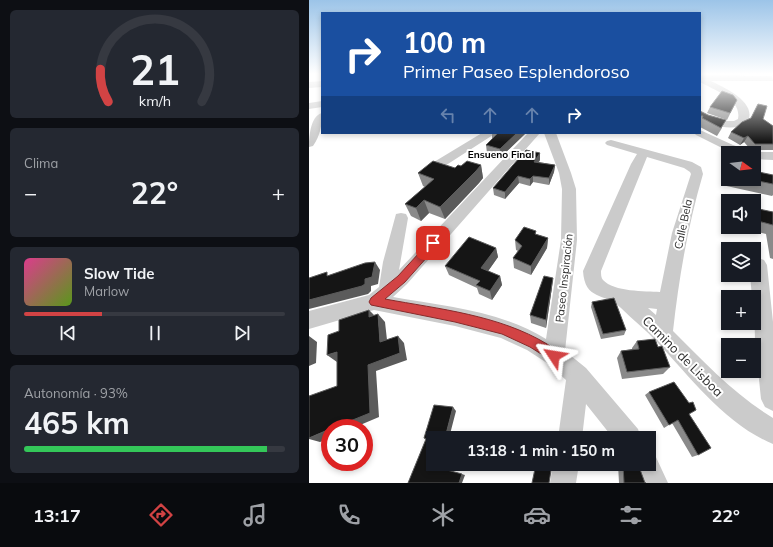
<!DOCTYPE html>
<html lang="es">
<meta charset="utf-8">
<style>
body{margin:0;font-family:Mulish,sans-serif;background:#242831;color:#f1f3f6;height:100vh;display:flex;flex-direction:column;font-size:15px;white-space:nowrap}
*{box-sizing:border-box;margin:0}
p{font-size:13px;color:#9ea1a6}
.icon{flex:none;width:22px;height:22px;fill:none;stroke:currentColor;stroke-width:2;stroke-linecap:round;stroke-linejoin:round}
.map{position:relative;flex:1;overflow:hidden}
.sheet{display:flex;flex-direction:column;gap:10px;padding:10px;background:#0d0f14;width:309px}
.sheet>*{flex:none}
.top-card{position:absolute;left:12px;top:12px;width:380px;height:122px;border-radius:0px;box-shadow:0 2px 6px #0003;background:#1a4fa0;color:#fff;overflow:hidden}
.needle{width:26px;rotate:105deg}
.buttons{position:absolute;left:412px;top:146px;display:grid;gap:8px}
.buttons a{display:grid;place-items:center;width:40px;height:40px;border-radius:0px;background:#171b24;box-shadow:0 2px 6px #0003;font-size:20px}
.speed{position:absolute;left:12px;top:419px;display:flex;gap:8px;font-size:20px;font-weight:700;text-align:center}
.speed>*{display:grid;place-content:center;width:52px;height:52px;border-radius:50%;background:#171b24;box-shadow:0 2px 6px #0003;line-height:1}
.speed .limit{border:6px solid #d22;background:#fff;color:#111}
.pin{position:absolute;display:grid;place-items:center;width:34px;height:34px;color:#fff;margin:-17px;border-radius:8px;box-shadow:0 2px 6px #0006}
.me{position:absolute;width:44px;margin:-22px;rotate:303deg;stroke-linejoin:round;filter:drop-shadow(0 0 3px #0008)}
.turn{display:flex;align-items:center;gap:14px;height:84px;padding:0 16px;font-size:18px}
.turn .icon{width:52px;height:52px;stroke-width:2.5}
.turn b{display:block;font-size:28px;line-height:34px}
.lanes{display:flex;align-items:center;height:38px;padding:0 16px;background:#0003;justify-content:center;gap:20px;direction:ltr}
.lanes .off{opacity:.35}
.big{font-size:30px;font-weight:700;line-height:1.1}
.sheet .widget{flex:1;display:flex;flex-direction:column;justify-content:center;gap:6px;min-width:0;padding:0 14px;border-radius:6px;background:#242831}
.sheet .dial{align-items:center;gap:0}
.dial svg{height:104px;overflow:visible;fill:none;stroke:#363941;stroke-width:7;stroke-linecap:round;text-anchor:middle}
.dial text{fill:#f1f3f6;stroke:none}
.song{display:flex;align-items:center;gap:12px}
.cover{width:48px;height:48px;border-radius:6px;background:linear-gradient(135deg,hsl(330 70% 55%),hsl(90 70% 35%))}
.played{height:4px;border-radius:2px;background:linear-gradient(90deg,#d24344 30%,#363941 30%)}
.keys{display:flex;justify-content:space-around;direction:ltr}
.heat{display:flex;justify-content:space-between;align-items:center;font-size:22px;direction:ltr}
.charge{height:6px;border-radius:3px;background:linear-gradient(90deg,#34c759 93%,#363941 0)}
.trip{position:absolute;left:117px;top:431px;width:230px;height:40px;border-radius:0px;background:#171b24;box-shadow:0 2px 6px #0003;font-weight:700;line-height:40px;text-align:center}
.menu{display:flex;height:64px;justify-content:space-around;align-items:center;background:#090b0e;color:#9ea1a6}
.menu .icon{width:28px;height:28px}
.menu .on{color:#d24344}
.menu b{font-size:18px;color:#f1f3f6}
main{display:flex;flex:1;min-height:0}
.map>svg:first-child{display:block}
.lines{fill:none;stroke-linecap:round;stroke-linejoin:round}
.minor{fill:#cbcbcb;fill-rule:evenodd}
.wall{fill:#8a8a8a}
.shaded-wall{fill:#5b5b5b}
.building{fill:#151515;stroke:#5b5b5b}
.route{fill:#d24344;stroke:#882c2c}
.labels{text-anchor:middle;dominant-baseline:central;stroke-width:4;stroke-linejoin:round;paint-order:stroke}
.far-neighbourhood-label{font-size:10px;font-weight:bold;fill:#000;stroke:#fff}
.street-label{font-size:11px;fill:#2e2e2e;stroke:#fff}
.near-street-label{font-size:13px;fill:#2e2e2e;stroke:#fff}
</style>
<main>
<section class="sheet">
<div class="widget dial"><svg viewBox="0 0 100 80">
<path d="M14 69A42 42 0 1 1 86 69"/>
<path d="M14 69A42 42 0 0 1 8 44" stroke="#d24344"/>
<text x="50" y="56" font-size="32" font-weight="700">21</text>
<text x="50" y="72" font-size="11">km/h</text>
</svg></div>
<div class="widget"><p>Clima</p>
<div class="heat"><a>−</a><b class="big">22°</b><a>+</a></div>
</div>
<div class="widget">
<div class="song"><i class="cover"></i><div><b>Slow Tide</b><p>Marlow</p></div></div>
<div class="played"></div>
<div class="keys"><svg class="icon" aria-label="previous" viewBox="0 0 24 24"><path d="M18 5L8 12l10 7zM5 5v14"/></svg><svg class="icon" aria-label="pause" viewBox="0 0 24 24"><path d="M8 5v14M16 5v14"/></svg><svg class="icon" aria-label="next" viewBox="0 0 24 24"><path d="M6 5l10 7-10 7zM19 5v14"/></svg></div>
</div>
<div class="widget"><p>Autonomía · 93%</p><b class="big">465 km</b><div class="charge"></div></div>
</section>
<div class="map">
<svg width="464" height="483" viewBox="0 0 464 483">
<rect width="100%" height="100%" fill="#fff"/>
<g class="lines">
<path class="minor" d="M391 75 463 76 464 81H402C416 88 450 103 438 123 423 132 405 126 391 119V112L414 121H425L429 119C433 99 405 90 391 82Z
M13 81V87L0 88V82Z
M13 101V107L0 109V103Z
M13 113C13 126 11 136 4 146L0 147C0 138 1 116 13 113Z
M391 130 424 145 439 150 441 152H464V160L445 159V153H423L387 135 385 133H391Z
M173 133H187L128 171H120L118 168 120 165Z
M219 133H231L98 284 84 297C135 306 193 311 237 339L252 240 253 189 250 173 235 133H247L262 173 267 189 268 240 256 351 277 368 329 429 332 438H304L277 404 273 438H249L257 380 238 363 218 350 192 338 146 326 65 310 0 329V311L60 295 70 287 74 262 87 214 92 213 97 214 99 218 90 270Z
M302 140 383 162 392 167 394 174C379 225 370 277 364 331 395 362 426 395 464 418V444C416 424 383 379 348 342 337 330 324 320 312 308 295 292 276 301 274 271L322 164 328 154 298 145 296 143 298 141ZM338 157 375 168 381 172 382 174 363 233 351 292C336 291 305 292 294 280 292 278 292 274 292 271ZM339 308 348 309 347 315Z
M449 258 455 260 458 265 464 322V411L456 407 452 399 446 341 445 297H443L441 275H445V259Z
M340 452 346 455 359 483H332L324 464H340Z
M244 464H270L267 483H241Z"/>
</g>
<path class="wall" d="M428 100 418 120 398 113 401 107Z
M449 104 454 119 464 126V150H442L435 142 431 145 419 138 422 132 442 118Z
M391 111 399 115 413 128 408 136 391 127Z
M183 133H217L192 157 178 153 177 145 184 138H183Z
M231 153V160L230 162 246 165 245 172 240 185 224 182 221 186 210 183 196 199 185 195 184 188Z
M172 165 174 178 170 183 136 219 120 213 112 221 102 216 96 204 116 187 114 186 109 173 146 168 152 166Z
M419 166V179H445L464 175V195L463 196 413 185V176Z
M445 208 464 212V259L461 258 457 234 436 229V227H445Z
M227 231V234L239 238 238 248 222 275 205 268 204 258 209 251 207 250 206 240Z
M187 248 189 257 179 271 191 276 193 285 183 300 170 294 168 288 140 275 136 266Z
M243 287 237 328 222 323 221 315Z
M283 302 317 330 315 335 292 339 282 307Z
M328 341 349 347 361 367 354 374 313 379 308 358 312 351 323 349V348Z
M340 392 380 414 389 455 383 457 363 423 355 428 336 395Z
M309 464H329L336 483H337H310Z"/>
<path class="shaded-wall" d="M208 133H217L192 157 191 149Z
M439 136 435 142 431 145 435 138Z
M231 153V160L225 168V162Z
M172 165 174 178 170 183 136 219 131 207Z
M246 165 245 172 240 185V178Z
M209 176 210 183 196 199V192Z
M224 176V182L221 186V179Z
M115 200 120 213 112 221 107 208Z
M239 238 238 248 222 275V266Z
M187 248 189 257 175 277 172 268Z
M66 262 71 270 69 284 62 286V291L59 294 0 309V300L56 279Z
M191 276 193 285 183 300 181 291Z
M244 278 243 287 237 328V320Z
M60 310 68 318 60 317Z
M69 314 76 322 79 349 71 342Z
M0 336 8 342 7 363 0 366Z
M89 336 95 343 98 360 67 371 70 417 44 428H24L59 365Z
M28 352V362L18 355Z
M144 407 147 411 140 438H136Z
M21 429V438L11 442 0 439V438Z
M124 463V464H129L128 467 156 475 153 483H150L123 466Z"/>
<path class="building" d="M413 91 424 95 428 100 421 113 401 107Z
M449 104 458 106 454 119 464 126V144H446L439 136 435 138 422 132 433 122 442 118Z
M391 111 399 115 417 120 412 128 393 118 394 116H391Z
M189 133H208L191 149 177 145Z
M217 150 231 153 225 162 246 165 240 178 224 176 221 179 209 176 196 192 184 188Z
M124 161 146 168 149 165 152 166 158 161 172 165 167 171 131 207 115 200 107 208 96 204 125 179 109 173Z
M445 171 464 175V184L439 179H445Z
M445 208 464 212V225L445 220Z
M215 227 227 231 226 234 239 238 222 266 204 258 213 246 206 240Z
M160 237 187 248 172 268 191 276 181 291 167 285 171 281 136 266Z
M66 262 63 277 56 279V284L53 286 0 300V278L18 272V276L56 263Z
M235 276 244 278 237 320 221 315Z
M305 298 317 330 294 334 283 302Z
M60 310V317L69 314 71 342 89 336 91 353 59 365 61 413 24 428H21V429L0 438V396L28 386V352L18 355 19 335 30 331V320Z
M346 339 349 347 353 346 361 367 318 372 312 351 330 349 328 341Z
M365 382 380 403 384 402 387 410 380 414 402 448 389 455 369 420 360 425 340 392Z
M125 405 144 407 136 438H124V463L123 466 153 474 150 483H99L117 439 115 438Z
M340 454H344L345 461H340Z
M227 464H243L240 483H223Z
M314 464H329L336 483H337H315Z"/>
<linearGradient id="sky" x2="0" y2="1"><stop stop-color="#9cc4e8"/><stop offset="0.52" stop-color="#fff"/><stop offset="1" stop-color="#fff" stop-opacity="0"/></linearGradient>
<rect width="464" height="142" fill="url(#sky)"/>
<path class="route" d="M124 240 128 241 129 243 128 246 96 282 76 299C130 309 190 315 238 344 243 348 249 350 251 356L249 360 245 362 221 347 193 334 146 322 62 305 60 302 62 298 89 276 121 241Z"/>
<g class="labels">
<g class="far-neighbourhood-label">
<text x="192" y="154">Ensueno Final</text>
</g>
<g class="street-label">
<text transform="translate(374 224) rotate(-78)">Calle Bela</text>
<text transform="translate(255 278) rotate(-84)">Paseo Inspiración</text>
</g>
<g class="near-street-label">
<text transform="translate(374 356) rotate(45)">Camino de Lisboa</text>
</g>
</g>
</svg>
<div class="buttons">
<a><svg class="needle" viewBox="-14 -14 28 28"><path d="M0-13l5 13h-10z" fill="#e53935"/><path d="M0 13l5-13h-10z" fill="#9ea1a6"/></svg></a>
<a><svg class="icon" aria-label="sound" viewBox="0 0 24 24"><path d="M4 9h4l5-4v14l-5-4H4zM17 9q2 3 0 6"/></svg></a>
<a><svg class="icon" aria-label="layers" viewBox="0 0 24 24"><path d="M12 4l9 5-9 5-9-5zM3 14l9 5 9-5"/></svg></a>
<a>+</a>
<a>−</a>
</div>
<div class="speed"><div class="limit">30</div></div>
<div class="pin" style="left:124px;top:243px;background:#d93025"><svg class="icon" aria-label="arrive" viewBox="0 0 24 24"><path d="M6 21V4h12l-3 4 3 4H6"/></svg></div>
<svg class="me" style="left:245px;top:356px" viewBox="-20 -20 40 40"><path d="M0-17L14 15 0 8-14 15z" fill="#d24344" stroke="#fff" stroke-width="4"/></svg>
<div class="trip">13:18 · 1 min · 150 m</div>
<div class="top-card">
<div class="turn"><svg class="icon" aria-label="right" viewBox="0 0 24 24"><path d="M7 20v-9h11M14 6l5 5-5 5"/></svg><div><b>100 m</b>Primer Paseo Esplendoroso</div></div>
<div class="lanes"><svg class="icon off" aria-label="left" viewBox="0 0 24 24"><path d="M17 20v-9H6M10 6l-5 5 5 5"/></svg><svg class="icon off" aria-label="ahead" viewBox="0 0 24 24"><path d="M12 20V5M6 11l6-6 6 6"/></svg><svg class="icon off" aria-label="ahead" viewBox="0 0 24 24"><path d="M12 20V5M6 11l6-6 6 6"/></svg><svg class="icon" aria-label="right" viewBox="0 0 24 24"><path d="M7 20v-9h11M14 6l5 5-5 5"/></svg></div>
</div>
</div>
</main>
<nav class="menu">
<b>13:17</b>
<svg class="icon on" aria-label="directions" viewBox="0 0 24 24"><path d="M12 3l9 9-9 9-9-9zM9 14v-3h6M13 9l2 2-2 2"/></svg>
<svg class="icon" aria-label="music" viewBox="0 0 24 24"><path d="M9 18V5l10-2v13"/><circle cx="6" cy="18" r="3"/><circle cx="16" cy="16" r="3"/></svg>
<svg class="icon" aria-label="phone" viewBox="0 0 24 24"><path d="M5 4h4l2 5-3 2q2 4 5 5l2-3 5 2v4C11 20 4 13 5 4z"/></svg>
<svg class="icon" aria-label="climate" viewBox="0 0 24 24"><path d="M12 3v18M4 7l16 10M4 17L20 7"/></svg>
<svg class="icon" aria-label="car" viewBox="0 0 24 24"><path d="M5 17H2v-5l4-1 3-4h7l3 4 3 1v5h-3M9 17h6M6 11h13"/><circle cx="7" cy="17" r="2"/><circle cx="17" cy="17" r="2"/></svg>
<svg class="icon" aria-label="filters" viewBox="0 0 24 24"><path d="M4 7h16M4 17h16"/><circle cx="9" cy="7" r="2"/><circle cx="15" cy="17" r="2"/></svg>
<b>22°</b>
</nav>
